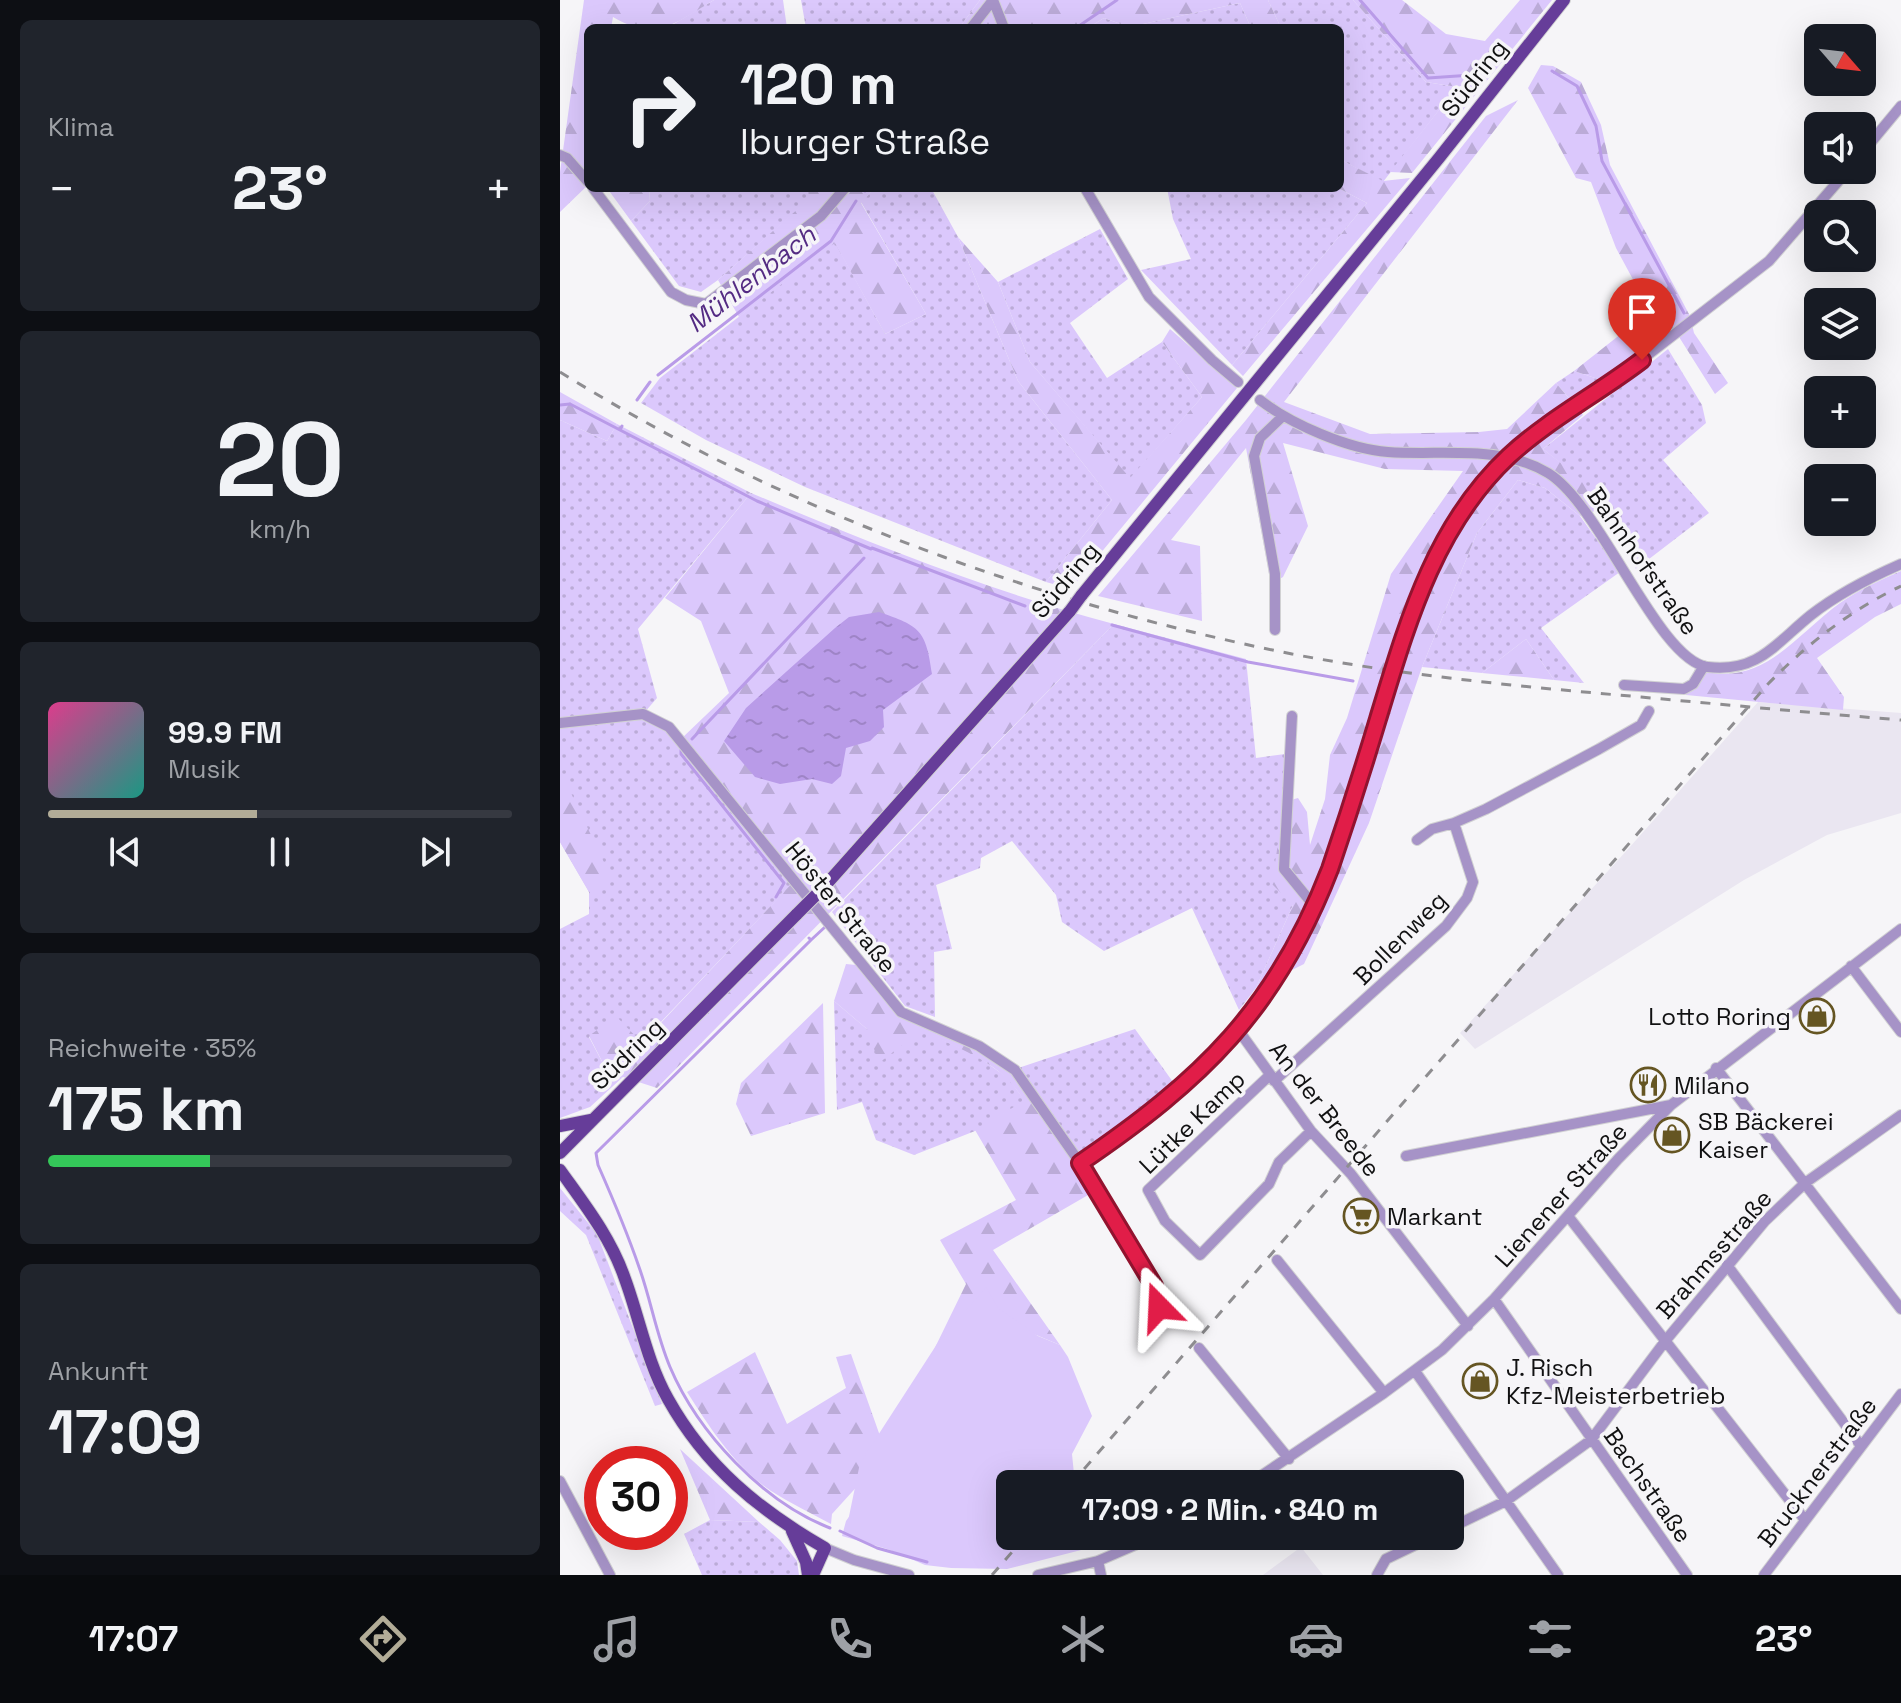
<!DOCTYPE html>
<html lang="de">
<meta charset="utf-8">
<style>
body{margin:0;font-family:"Space Grotesk",sans-serif;background:#20242c;color:#f1f3f6;height:100vh;display:flex;flex-direction:column;font-size:30px;white-space:nowrap}
*{box-sizing:border-box;margin:0}
p{font-size:26px;color:#9ea1a6}
.icon{flex:none;width:44px;height:44px;fill:none;stroke:currentColor;stroke-width:2;stroke-linecap:round;stroke-linejoin:round}
.map{position:relative;flex:1;overflow:hidden}
.side{display:flex;flex-direction:column;gap:20px;padding:20px;background:#0d0f14;width:560px}
.side>*{flex:none}
.top-card{position:absolute;left:24px;top:24px;width:760px;height:168px;border-radius:12px;box-shadow:0 8px 32px #0002;background:#171b24;color:#f1f3f6;overflow:hidden}
.needle{width:52px;rotate:118deg}
.tools{position:absolute;left:1244px;top:24px;display:grid;gap:16px}
.tools a{display:grid;place-items:center;width:72px;height:72px;border-radius:12px;background:#171b24;box-shadow:0 8px 32px #0002;font-size:40px}
.speed{position:absolute;left:24px;top:1446px;display:flex;gap:16px;font-size:40px;font-weight:700;text-align:center}
.speed>*{display:grid;place-content:center;width:104px;height:104px;border-radius:50%;background:#171b24;box-shadow:0 8px 32px #0002;line-height:1}
.speed .limit{border:12px solid #d22;background:#fff;color:#111}
.pin{position:absolute;display:grid;place-items:center;width:68px;height:68px;color:#fff;margin:-82px -34px;border-radius:50% 50% 50% 0;rotate:-45deg;box-shadow:0 0 8px #0007}
.pin .icon{rotate:45deg}
.me{position:absolute;width:88px;margin:-44px;rotate:339deg;stroke-linejoin:round;filter:drop-shadow(0 0 6px #0008)}
.turn{display:flex;align-items:center;gap:28px;height:168px;padding:0 24px;font-size:36px}
.turn .icon{width:104px;height:104px;stroke-width:2.5}
.turn b{display:block;font-size:56px;line-height:68px}
.big{font-size:60px;font-weight:600;line-height:1.1}
.side .widget{flex:1;display:flex;flex-direction:column;justify-content:center;gap:12px;min-width:0;padding:0 28px;border-radius:12px;background:#20242c}
.side .dial{align-items:center;gap:0}
.dial b{font-size:104px;line-height:1}
.song{display:flex;align-items:center;gap:24px}
.cover{width:96px;height:96px;border-radius:12px;background:linear-gradient(135deg,hsl(330 70% 55%),hsl(170 70% 35%))}
.played{height:8px;border-radius:4px;background:linear-gradient(90deg,#b2ac97 45%,#363941 45%)}
.keys{display:flex;justify-content:space-around;direction:ltr}
.heat{display:flex;justify-content:space-between;align-items:center;font-size:44px;direction:ltr}
.charge{height:12px;border-radius:6px;background:linear-gradient(90deg,#34c759 35%,#363941 0)}
.trip{position:absolute;left:436px;top:1470px;width:468px;height:80px;border-radius:12px;background:#171b24;box-shadow:0 8px 32px #0002;font-weight:600;line-height:80px;text-align:center}
.tabs{display:flex;height:128px;justify-content:space-around;align-items:center;background:#090b0e;color:#9ea1a6}
.tabs .icon{width:56px;height:56px}
.tabs .current{color:#b2ac97}
.tabs b{font-size:36px;color:#f1f3f6}
main{display:flex;flex:1;min-height:0}
.map>svg:first-child{display:block}
.built{fill:#eae6f1}
.grass{fill:url(#grass-dots)}
.forest{fill:url(#forest-firs)}
.park{fill:#dbc8fc}
.water{fill:url(#water-ripples)}
.lines{fill:none;stroke-linecap:round;stroke-linejoin:round}
.stream{stroke:#b99be8;stroke-width:3}
.minor-casing{stroke:#d1d1d3;stroke-width:12}
.major-casing{stroke:#d1d1d3;stroke-width:14}
.minor{stroke:#a693c7;stroke-width:10}
.major{stroke:#663d99;stroke-width:12}
.rail{stroke:#8e8d90;stroke-width:3;stroke-dasharray:10 10;stroke-linecap:butt}
.minor-bridge-casing{stroke:#d1d1d3;stroke-width:12;stroke-linecap:butt}
.major-bridge-casing{stroke:#d1d1d3;stroke-width:14;stroke-linecap:butt}
.minor-bridge{stroke:#a693c7;stroke-width:10}
.major-bridge{stroke:#663d99;stroke-width:12}
.route-casing{stroke:#92132f;stroke-width:20}
.route{stroke:#e11d48;stroke-width:14}
.labels{text-anchor:middle;dominant-baseline:central;stroke-width:7;stroke-linejoin:round;paint-order:stroke}
.street-label{font-size:24px;fill:#111112;stroke:#f6f5f8}
.poi-label{font-size:24px;fill:#111112;stroke:#f6f5f8;text-anchor:start}
.water-label{font-size:26px;font-style:italic;fill:#542b83;stroke:#f6f5f8}
</style>
<main>
<section class="side">
<div class="widget"><p>Klima</p>
<div class="heat"><a>−</a><b class="big">23°</b><a>+</a></div>
</div>
<div class="widget dial"><b>20</b><p>km/h</p></div>
<div class="widget">
<div class="song"><i class="cover"></i><div><b>99.9 FM</b><p>Musik</p></div></div>
<div class="played"></div>
<div class="keys"><svg class="icon" aria-label="previous" viewBox="0 0 24 24"><path d="M18 5L8 12l10 7zM5 5v14"/></svg><svg class="icon" aria-label="pause" viewBox="0 0 24 24"><path d="M8 5v14M16 5v14"/></svg><svg class="icon" aria-label="next" viewBox="0 0 24 24"><path d="M6 5l10 7-10 7zM19 5v14"/></svg></div>
</div>
<div class="widget"><p>Reichweite · 35%</p><b class="big">175 km</b><div class="charge"></div></div>
<div class="widget"><p>Ankunft</p><b class="big">17:09</b></div>
</section>
<div class="map">
<svg width="1341" height="1575" viewBox="0 0 1341 1575">
<defs>
<pattern id="grass-dots" width="8" height="8" patternUnits="userSpaceOnUse" patternTransform="scale(2)"><rect width="8" height="8" fill="#dbc8fc"/><path d="M2 2h.1M6 6h.1" fill="none" stroke="#bbabd7" stroke-width="1.8" stroke-linecap="round"/></pattern>
<pattern id="forest-firs" width="22" height="20" patternUnits="userSpaceOnUse" patternTransform="scale(2)"><rect width="22" height="20" fill="#dbc8fc"/><path d="M5 1l3.5 6h-7zM16 11l3.5 6h-7z" fill="#bbabd7"/></pattern>
<pattern id="water-ripples" width="26" height="14" patternUnits="userSpaceOnUse" patternTransform="scale(2)"><rect width="26" height="14" fill="#b99be8"/><path d="M2 4q2-2 4 0t4 0M15 11q2-2 4 0t4 0" fill="none" stroke="#9e84c6"/></pattern>
</defs>
<rect width="100%" height="100%" fill="#f6f5f8"/>
<path class="built" d="M1198 702 1341 713V813L1267 835 1184 880 915 1049 900 1033 1069 848Z
M741 1547 763 1575H703Z"/>
<path class="grass" d="M154 0H223L227 28H107Z
M241 0H420L399 28H246Z
M708 0H793L866 82 897 87 823 182 783 161 780 155V28H721Z
M680 3 691 28H528L544 18 569 27Z
M89 188H248L250 199 158 280 141 292 119 286 71 221 90 201Z
M315 188H371L398 237 458 381 552 500 486 582 245 487 146 440 81 403 100 378 275 242 325 334 366 314 301 202Z
M607 188H778L807 203 672 365 581 270 631 259 613 219Z
M540 229 568 279 510 323 547 378 602 342 642 397 570 479 470 362 438 282Z
M1108 349 1142 405 1146 423 1103 460 1149 513 1076 569 1019 478 983 449Z
M1014 371 1047 382 1014 404 996 383Z
M0 420 47 441 57 424 191 493 78 629 97 698 84 713 0 719Z
M958 480 985 488 1020 516 1060 572 981 628 1024 683 994 680 966 639 922 673 862 667 917 533Z
M554 624 686 659 696 758 725 754 733 905 696 988 679 1010 632 908 544 951 502 922 496 895 452 841 421 858 420 868 376 885 392 949 374 952 375 1017 345 1006 272 912Z
M82 719 107 731 232 884 81 1043 29 1037 47 1071 35 1089 63 1077 30 1107 0 1118V929L29 914V892L0 842V728Z
M274 1001 307 1029 360 1030 416 1055 449 1079 465 1101 415 1131 354 1155 316 1140 302 1102 277 1110Z
M575 1029 618 1089 520 1160 455 1069Z
M0 1188 37 1234 102 1404 95 1406 26 1235 0 1211Z
M150 1520 199 1522 220 1540 237 1561 239 1575H142L124 1534Z"/>
<path class="forest" d="M24 0H154C116 23 96 42 53 17L51 28H28V185L0 212V172Z
M420 0H708L721 28H691L680 3 569 27 544 18 528 28H399Z
M793 0H842L886 34 925 41 960 0H992L852 173 830 172 897 87 866 82Z
M981 65 993 66 1021 82 1041 125 1050 165 1130 316 1134 333 1168 383 1155 394 1114 329 1047 382 1014 371 1090 311 1056 248 1031 182 1016 178 968 88Z
M958 100 724 402 810 434 919 432 947 429 996 383 1023 415 983 449 1019 477 1041 509 1020 516 985 488 958 480 917 533 862 667 809 823 744 964 696 988 733 905 712 884 724 802 738 798 747 812 750 845 765 799 770 755 787 718 831 574 903 471 825 469 723 443 748 526 723 577 711 584 686 448 611 540 640 546 642 621 538 596 686 420 926 116Z
M780 155 783 161 823 181 850 178 683 376 672 365 807 203 778 188Z
M47 188H89L90 201 71 221Z
M248 188H274L275 191 277 188H315L301 203 366 314 325 334 275 243 179 317 158 280 249 199Z
M398 237 438 282 470 362 570 478 642 397 602 342 610 329 677 388 511 589 486 582 552 500 458 381Z
M0 392 57 424 47 441 0 420Z
M191 493C310 543 429 591 554 624L97 1088 63 1077 34 1090 47 1071 29 1036 56 1016 82 1043 237 878 121 739 169 693 141 621 105 598Z
M1341 571V604L1315 617 1257 658 1284 697 1283 710 1126 695 1135 669C1201 690 1232 638 1280 603 1299 590 1320 580 1341 571Z
M966 639 994 680 922 673Z
M0 770 51 877 29 892 0 842Z
M286 964 296 965 339 1015 418 1050 453 1073 535 1191 433 1250 500 1345 462 1329 352 1556 282 1536 286 1521 301 1500 312 1470 272 1514 271 1524C251 1513 230 1503 211 1491 175 1467 150 1428 127 1392L195 1352 227 1424 286 1388 276 1357 291 1354 325 1450 406 1284 380 1240 456 1200 415 1130 464 1101C443 1063 399 1048 360 1031L319 1063 307 1029 274 1001Z
M263 1003 265 1113 191 1136 176 1104 181 1083Z
M120 1449 199 1522 150 1520Z"/>
<path class="park" d="M426 1287 438 1308 478 1336 500 1345 508 1357 532 1416 512 1454 515 1484H450V1536H527L529 1548 447 1569 391 1568 365 1565 286 1531 300 1463 377 1344Z"/>
<path class="water" d="M319 612C360 626 366 630 372 674L323 710 324 727 310 741 286 748 281 776 272 784 252 779 220 784 195 777 164 741 186 708 275 628 289 617Z"/>
<g class="lines">
<path class="stream" d="M800 0 868 78 912 75
M516 28 557 0
M992 71 1017 86 1036 126 1042 161 1124 313
M305 191 308 188
M98 375 271 241 296 201
M77 400 90 382
M0 405 10 404 60 430 62 426
M60 430 197 501 311 549
M312 548 465 606
M552 625 688 662 793 681
M132 739 304 558
M121 750V754L224 883 216 897
M249 938 251 940 36 1153 38 1165C53 1199 67 1232 79 1267 91 1300 96 1334 110 1367 138 1433 203 1502 270 1528
M251 940 265 927
M280 1531 317 1548 367 1562"/>
<g class="minor-casing">
<path id="minor" d="M433 0 444 28
M411 28 433 0
M1302 153 1341 106
M0 155 7 158 28 182
M33 188 111 292 126 300 146 304 261 216 285 188
M525 188 589 297 652 360 678 382
M700 400C731 424 788 449 828 452 882 456 939 444 988 473 1041 505 1098 661 1148 667 1198 673 1216 643 1251 615 1279 593 1309 578 1341 564
M715 630V574L694 456 700 438 722 417
M840 649 869 569 900 515 923 484 949 456 982 429 1041 391 1209 261 1288 170
M1064 685 1124 689 1133 684 1144 666
M732 716 724 869 755 907
M0 723 83 714 109 727 341 1012 419 1046 455 1070 520 1163 594 1286 599 1307 590 1317
M857 840 872 829 894 823
M1291 966 1341 1032
M679 1031 751 1131 791 1174 908 1326
M1156 1068 1341 1309
M710 1075 588 1190 605 1221 640 1255 709 1184 719 1162 751 1131
M714 1081 886 926 907 898 913 882 894 823 926 809 1039 749 1081 725 1089 711
M846 1156 1111 1105
M520 1163C577 1125 635 1084 679 1031 758 936 788 815 824 700
M1008 1216 1245 1520
M717 1260 824 1393
M1167 1265 1301 1446
M934 1299 1127 1575
M639 1348 729 1459
M855 1371 998 1575
M0 1481 50 1575
M689 1484 824 1393 882 1350 934 1299 1058 1159 1111 1105 1341 929
M890 1528 946 1501 1031 1440 1106 1340 1205 1221 1245 1183 1341 1115
M265 1548 294 1560 349 1575
M538 1561 541 1575
M478 1575 538 1561 596 1536
M817 1575 826 1559 874 1536
M1204 1575 1341 1394"/>
</g>
<g class="major-casing">
<path id="major" d="M521 596 879 158 1004 0
M263 888 510 611
M0 1126 31 1120
M0 1153 237 914
M0 1170C25 1205 51 1238 65 1279 80 1320 87 1362 108 1399 146 1467 199 1510 265 1548L253 1575
M232 1531 246 1562 248 1575"/>
</g>
<use href="#minor" class="minor"/>
<use href="#major" class="major"/>
<path class="rail" d="M0 372C222 510 476 603 732 654 847 676 965 687 1081 697 1168 705 1254 713 1341 720
M511 1484 1208 684C1247 644 1291 610 1341 586
M432 1575 466 1536"/>
<g class="minor-bridge-casing">
<path id="minor-bridge" d="M824 700 840 649"/>
</g>
<g class="major-bridge-casing">
<path id="major-bridge" d="M510 611 521 596
M237 914 263 888"/>
</g>
<use href="#minor-bridge" class="minor-bridge"/>
<use href="#major-bridge" class="major-bridge"/>
</g>
<g class="lines">
<g class="route-casing">
<path id="route" d="M599 1307 594 1286 520 1163C642 1080 716 1009 770 869 787 819 803 769 818 719 847 624 874 526 949 456 989 419 1039 393 1082 360"/>
</g>
<use href="#route" class="route"/>
</g>
<defs>
<g id="shop-ring" transform="scale(1.8)"><circle r="9.5" fill="#f6f5f8" stroke="#655522" stroke-width="1.5"/><path d="M-5-2.5h2.3a2.7 3.5 0 0 1 5.4 0H5L5.5 6h-11ZM-1.5-2.5h3a1.5 2.3 0 0 0-3 0Z" fill="#655522"/></g>
<g id="restaurant-ring" transform="scale(1.8)"><circle r="9.5" fill="#f6f5f8" stroke="#655522" stroke-width="1.5"/><path d="M-5-6h1v4h1v-4h1v4h1v-4h1v5L-1.5 .5V6h-2V.5L-5-1ZM5-6V6H3V1.5H1.5Q1.5-4 5-6Z" fill="#655522"/></g>
<g id="supermarket-ring" transform="scale(1.8)"><circle r="9.5" fill="#f6f5f8" stroke="#655522" stroke-width="1.5"/><path d="M-6-5.5h2.5l.6 2H6L4.5 2H-2.5L-4.4-4H-6ZM-1.5 3.2a1.3 1.3 0 1 0 .1 0ZM3 3.2a1.3 1.3 0 1 0 .1 0Z" fill="#655522"/></g>
</defs>
<g fill-rule="evenodd">
<use href="#shop-ring" x="1257" y="1016"/>
<use href="#restaurant-ring" x="1088" y="1085"/>
<use href="#shop-ring" x="1112" y="1135"/>
<use href="#supermarket-ring" x="801" y="1216"/>
<use href="#shop-ring" x="920" y="1381"/>
</g>
<g class="labels">
<g class="street-label">
<text transform="translate(914 78) rotate(-52)">Südring</text>
<text transform="translate(1083 561) rotate(55)">Bahnhofstraße</text>
<text transform="translate(505 580) rotate(-50)">Südring</text>
<text transform="translate(281 907) rotate(51)">Höster Straße</text>
<text transform="translate(840 938) rotate(-45)">Bollenweg</text>
<text transform="translate(67 1054) rotate(-44)">Südring</text>
<text transform="translate(765 1109) rotate(52)">An der Breede</text>
<text transform="translate(632 1122) rotate(-44)">Lütke Kamp</text>
<text transform="translate(1001 1195) rotate(-48)">Lienener Straße</text>
<text transform="translate(1154 1254) rotate(-49)">Brahmsstraße</text>
<text transform="translate(1257 1472) rotate(-53)">Brucknerstraße</text>
<text transform="translate(1088 1485) rotate(55)">Bachstraße</text>
</g>
<g class="poi-label">
<text x="1231" y="1016" text-anchor="end">Lotto Roring</text>
<text x="1114" y="1085">Milano</text>
<text x="1138" y="1121">SB Bäckerei<tspan x="1138" dy="28">Kaiser</tspan></text>
<text x="827" y="1216">Markant</text>
<text x="946" y="1367">J. Risch<tspan x="946" dy="28">Kfz-Meisterbetrieb</tspan></text>
</g>
<g class="water-label">
<text transform="translate(191 279) rotate(-38)">Mühlenbach</text>
</g>
</g>
</svg>
<div class="tools">
<a><svg class="needle" viewBox="-14 -14 28 28"><path d="M0-13l5 13h-10z" fill="#e53935"/><path d="M0 13l5-13h-10z" fill="#9ea1a6"/></svg></a>
<a><svg class="icon" aria-label="sound" viewBox="0 0 24 24"><path d="M4 9h4l5-4v14l-5-4H4zM17 9q2 3 0 6"/></svg></a>
<a><svg class="icon" aria-label="search" viewBox="0 0 24 24"><circle cx="10" cy="10" r="6"/><path d="M15 15l6 6"/></svg></a>
<a><svg class="icon" aria-label="layers" viewBox="0 0 24 24"><path d="M12 4l9 5-9 5-9-5zM3 14l9 5 9-5"/></svg></a>
<a>+</a>
<a>−</a>
</div>
<div class="speed"><div class="limit">30</div></div>
<div class="pin" style="left:1082px;top:360px;background:#d93025"><svg class="icon" aria-label="arrive" viewBox="0 0 24 24"><path d="M6 21V4h12l-3 4 3 4H6"/></svg></div>
<svg class="me" style="left:599px;top:1307px" viewBox="-20 -20 40 40"><path d="M0-17L14 15 0 8-14 15z" fill="#e11d48" stroke="#fff" stroke-width="4"/></svg>
<div class="trip">17:09 · 2 Min. · 840 m</div>
<div class="top-card">
<div class="turn"><svg class="icon" aria-label="right" viewBox="0 0 24 24"><path d="M7 20v-9h11M14 6l5 5-5 5"/></svg><div><b>120 m</b>Iburger Straße</div></div>
</div>
</div>
</main>
<nav class="tabs">
<b>17:07</b>
<svg class="icon current" aria-label="directions" viewBox="0 0 24 24"><path d="M12 3l9 9-9 9-9-9zM9 14v-3h6M13 9l2 2-2 2"/></svg>
<svg class="icon" aria-label="music" viewBox="0 0 24 24"><path d="M9 18V5l10-2v13"/><circle cx="6" cy="18" r="3"/><circle cx="16" cy="16" r="3"/></svg>
<svg class="icon" aria-label="phone" viewBox="0 0 24 24"><path d="M5 4h4l2 5-3 2q2 4 5 5l2-3 5 2v4C11 20 4 13 5 4z"/></svg>
<svg class="icon" aria-label="climate" viewBox="0 0 24 24"><path d="M12 3v18M4 7l16 10M4 17L20 7"/></svg>
<svg class="icon" aria-label="car" viewBox="0 0 24 24"><path d="M5 17H2v-5l4-1 3-4h7l3 4 3 1v5h-3M9 17h6M6 11h13"/><circle cx="7" cy="17" r="2"/><circle cx="17" cy="17" r="2"/></svg>
<svg class="icon" aria-label="filters" viewBox="0 0 24 24"><path d="M4 7h16M4 17h16"/><circle cx="9" cy="7" r="2"/><circle cx="15" cy="17" r="2"/></svg>
<b>23°</b>
</nav>
